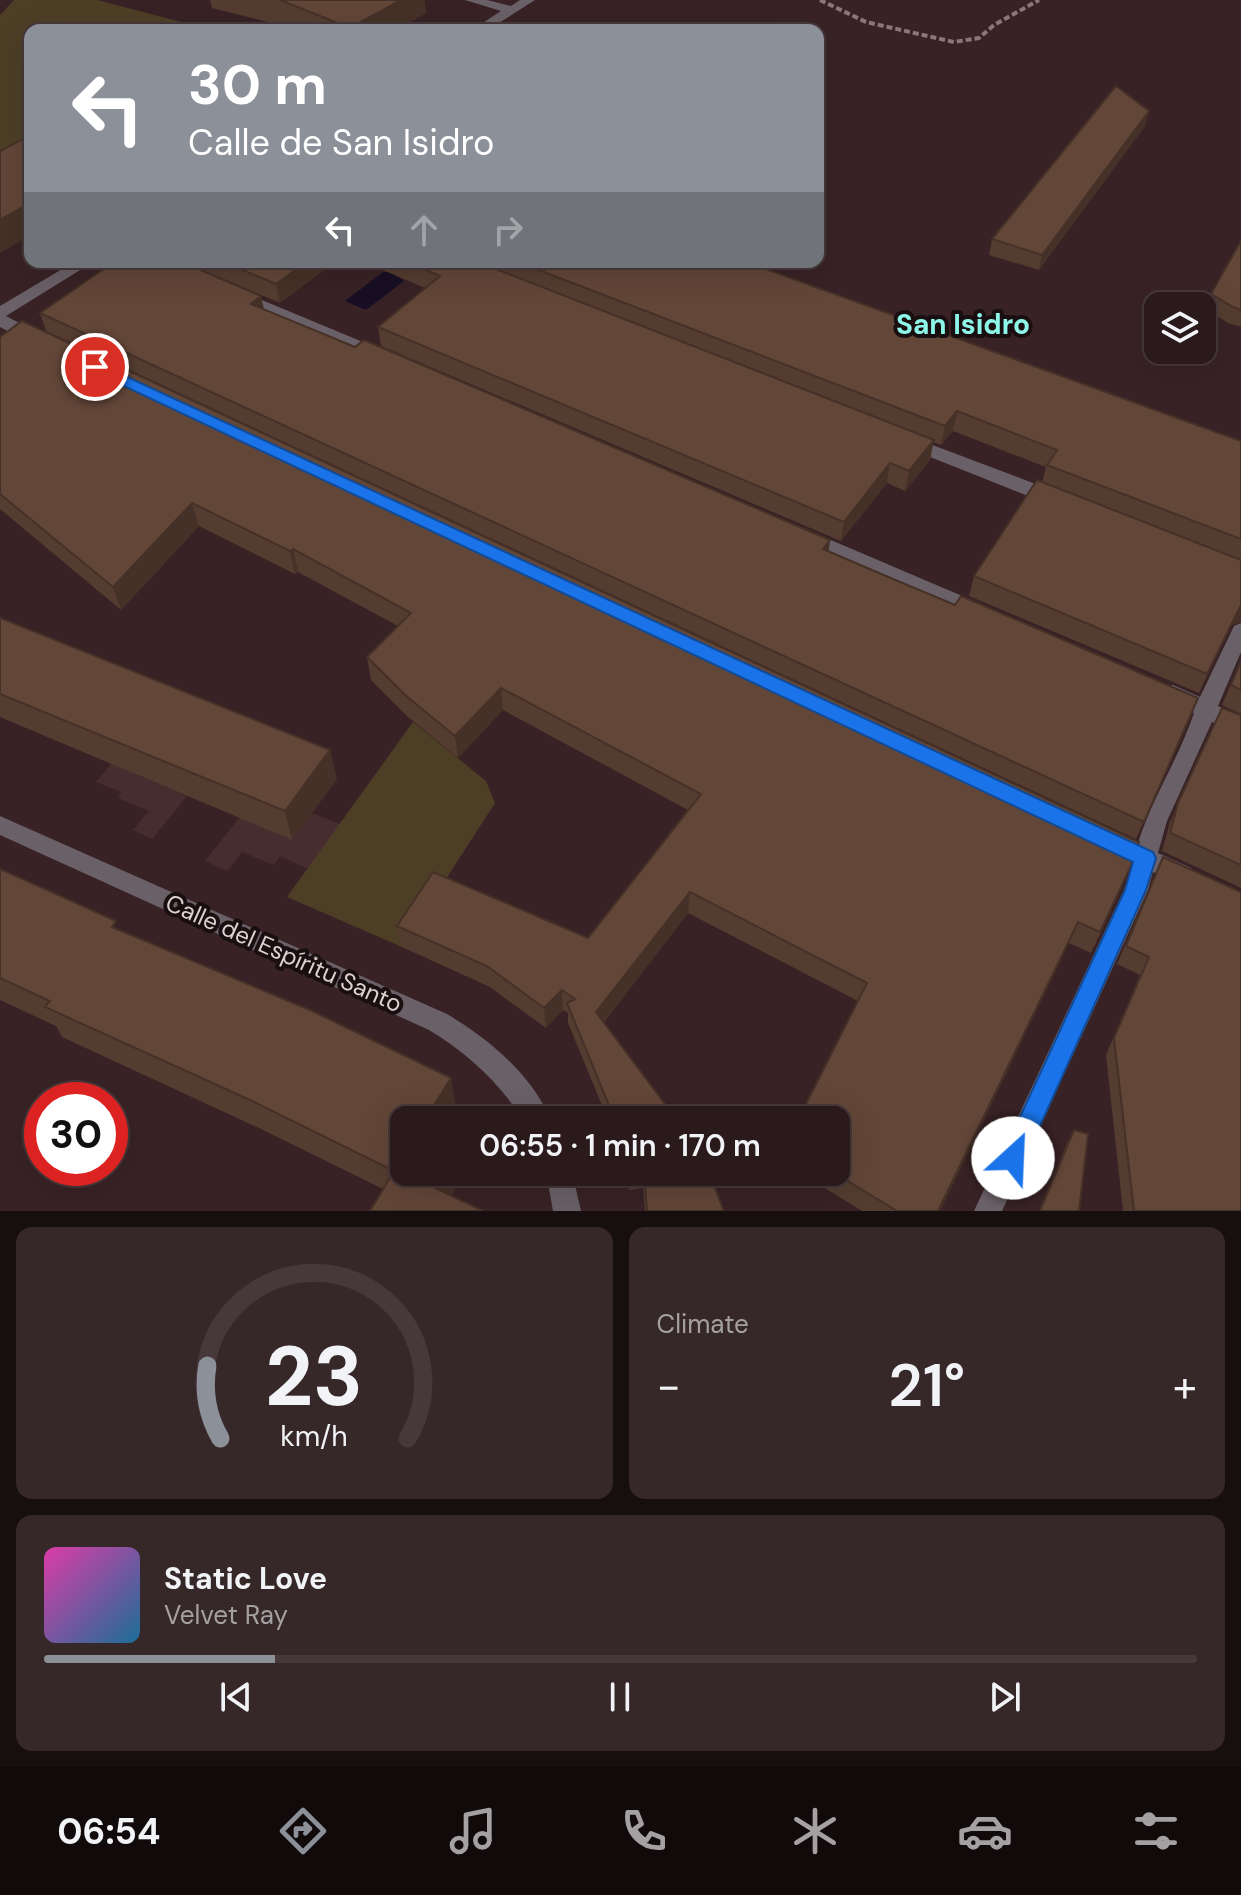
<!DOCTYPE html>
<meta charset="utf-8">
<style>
body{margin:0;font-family:"DM Sans",sans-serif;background:#362729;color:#f1f3f6;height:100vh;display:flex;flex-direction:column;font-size:30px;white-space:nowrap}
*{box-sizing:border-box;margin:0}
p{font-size:26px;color:#a5a1a3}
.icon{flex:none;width:44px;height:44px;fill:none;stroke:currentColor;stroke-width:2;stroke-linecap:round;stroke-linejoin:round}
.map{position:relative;height:1211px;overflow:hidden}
.drawer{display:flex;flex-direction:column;gap:16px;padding:16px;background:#170e0f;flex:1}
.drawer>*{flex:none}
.guide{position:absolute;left:24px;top:24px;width:800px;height:244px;border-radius:16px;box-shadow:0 8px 32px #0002,0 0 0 2px #46383b;background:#8c9099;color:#fff;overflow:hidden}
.buttons{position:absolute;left:1144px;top:292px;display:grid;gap:16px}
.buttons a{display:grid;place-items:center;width:72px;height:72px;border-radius:16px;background:#2a1a1c;box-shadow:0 8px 32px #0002,0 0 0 2px #46383b;font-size:40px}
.speed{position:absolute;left:24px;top:1082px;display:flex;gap:16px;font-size:40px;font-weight:700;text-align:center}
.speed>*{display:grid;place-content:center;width:104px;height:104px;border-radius:50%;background:#2a1a1c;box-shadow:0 8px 32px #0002,0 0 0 2px #46383b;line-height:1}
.speed .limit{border:12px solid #d22;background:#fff;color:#111}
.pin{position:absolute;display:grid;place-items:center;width:68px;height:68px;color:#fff;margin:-34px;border:4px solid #fff;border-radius:50%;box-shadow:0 2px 8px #0007}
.me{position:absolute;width:88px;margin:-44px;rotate:25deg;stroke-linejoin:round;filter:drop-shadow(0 0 6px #0008)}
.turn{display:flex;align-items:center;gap:28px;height:168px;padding:0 32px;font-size:36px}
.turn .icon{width:104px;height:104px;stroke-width:2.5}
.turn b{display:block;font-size:56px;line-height:68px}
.lanes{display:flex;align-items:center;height:76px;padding:0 32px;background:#0003;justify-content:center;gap:40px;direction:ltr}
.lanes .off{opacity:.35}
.big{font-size:60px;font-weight:600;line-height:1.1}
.drawer .card{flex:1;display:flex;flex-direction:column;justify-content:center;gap:12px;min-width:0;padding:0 28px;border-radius:16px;background:#362729}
.drawer .dial{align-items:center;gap:0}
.dial svg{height:208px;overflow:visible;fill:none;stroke:#46383b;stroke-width:7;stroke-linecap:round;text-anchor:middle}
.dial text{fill:#f1f3f6;stroke:none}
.song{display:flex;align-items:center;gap:24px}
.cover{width:96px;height:96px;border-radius:12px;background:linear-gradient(135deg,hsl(320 70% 55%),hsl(200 70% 35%))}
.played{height:8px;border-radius:4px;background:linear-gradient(90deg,#8c9099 20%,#46383b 20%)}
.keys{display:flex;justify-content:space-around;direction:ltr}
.heat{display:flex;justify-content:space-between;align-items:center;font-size:44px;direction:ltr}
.drawer .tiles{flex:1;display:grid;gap:16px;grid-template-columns:1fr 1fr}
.card:last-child{grid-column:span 2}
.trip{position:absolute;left:390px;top:1106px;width:460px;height:80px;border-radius:16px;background:#2a1a1c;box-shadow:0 8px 32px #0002,0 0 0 2px #46383b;font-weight:600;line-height:80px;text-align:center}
.tab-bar{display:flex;height:128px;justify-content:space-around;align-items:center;background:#110a0b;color:#a5a1a3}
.tab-bar .icon{width:56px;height:56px}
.tab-bar .current{color:#8c9099}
.tab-bar b{font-size:36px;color:#f1f3f6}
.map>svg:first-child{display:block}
.built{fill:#482d30}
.green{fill:#4d3f26}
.water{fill:#190f25}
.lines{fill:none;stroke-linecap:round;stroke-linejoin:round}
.path{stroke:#897779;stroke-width:4;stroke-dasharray:6 3;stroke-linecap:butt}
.minor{fill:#6a6067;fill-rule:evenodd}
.wall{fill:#543c30}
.shaded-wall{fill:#453127}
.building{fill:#624638;stroke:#453127;stroke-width:2}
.route{fill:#1a73e8;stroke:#114b97;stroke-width:2}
.labels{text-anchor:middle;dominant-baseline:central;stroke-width:8;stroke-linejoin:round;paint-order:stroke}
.near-street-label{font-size:24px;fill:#decfd0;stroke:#190f10}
.district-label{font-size:28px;font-weight:bold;fill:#8df6e8;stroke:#190f10}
</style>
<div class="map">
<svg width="1241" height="1211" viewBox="0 0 1241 1211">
<rect width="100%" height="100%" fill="#382225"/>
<path class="built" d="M131 740 137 775 187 796 152 839 133 830 149 811 118 798 121 792 96 782Z
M312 813 340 824 308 869 280 856 274 865 242 852 227 871 205 861 240 817 292 840Z"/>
<path class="green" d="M14 0H97L212 30H30V167L0 183V15Z
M413 722 486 781 495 803 402 947 287 897Z"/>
<path class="water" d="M383 272H391L404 281 366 310 345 301Z"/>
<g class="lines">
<path class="path" d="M820 0 866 22 954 42 979 38 994 25 1039 0"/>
<path class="minor" d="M465 0H487L511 6 520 0H535L488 30H472L501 11Z
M74 262H93L6 316 44 336 46 340 44 344H32L0 327V306Z
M238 290 387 352 389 356 387 360H375L232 298V292Z
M906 435 1062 494 1064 499 1055 505 1048 504 900 445 897 441 900 437Z
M805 529 988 607 991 612 988 617H974L798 541 795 536 798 531Z
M1241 623V652L1218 706 1241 717V735L1212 722 1167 821 1158 853 1191 868 1195 875 1191 882 1183 885 1153 872 1148 890 1002 1211H974L1124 890 1133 862 1102 848 1099 841 1102 834 1110 831 1138 843C1152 798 1179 758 1194 713L1166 699 1162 693 1166 687 1173 685 1200 697 1234 626Z
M0 816 447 1014C489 1039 531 1074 551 1120H523C499 1082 467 1053 429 1030L0 835Z
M546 1172H572L581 1211H553Z"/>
</g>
<path class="wall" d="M210 0H424L426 13 396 30H294L284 26 212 8Z
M1149 111 1145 126 1039 270 989 255 992 239Z
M1241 241V327L1228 323 1206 309 1211 294Z
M192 262H335L280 303 193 266Z
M364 262H673L1241 441V622L1231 625 1199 693 969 596 974 576 1042 483 1046 467 953 431 941 445 933 442 930 460 905 491 887 483 841 541 381 346 378 327 425 288Z
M163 266 955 605 1198 698 1136 839 46 331 40 313Z
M0 337 1121 889 1091 953 1069 943 940 1211H862L799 1172H836L858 1001 688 913 604 1022 677 1120H608L568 1023V1013L563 1010 546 1028 490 987 402 947 397 926 588 938 688 810 503 710 458 758 408 717 371 680 367 657 398 626 298 572 295 574 199 526 121 610 0 509Z
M0 618 337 779 292 840 0 717Z
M1241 660V714L1222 705Z
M1222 708 1241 715V888L1162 851 1170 822Z
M0 869 120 930 456 1107 450 1118 404 1172 383 1189 261 1129 62 1037 56 1026 0 1000Z
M1155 875 1241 1211H1123L1106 1055 1140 975 1117 964Z
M1074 1130 1079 1211H1039L1067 1143Z
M625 1172H709L724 1211H645L643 1188 629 1190Z"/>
<path class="shaded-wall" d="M401 0H424L426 13 396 30H350V28Z
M1149 111 1145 126 1039 270 1042 255Z
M30 203V236L0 253V220Z
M306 262H335L280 303 276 284Z
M261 296 265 314 251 304Z
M957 411 953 431 941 445 945 426Z
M934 440 930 460 905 491 909 471Z
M890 463 887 483 841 541 844 522Z
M192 503 199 526 121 610 113 587Z
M830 540 828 558 823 549Z
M293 549 298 572 295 574 290 551Z
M1240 605H1241V622L1231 625 1199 693Z
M501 688 503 710 458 758 455 736Z
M330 750 337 779 292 840 285 811Z
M690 892 688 913 597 1032 596 1012Z
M1078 922 1069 943 940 1211H938Z
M562 990 563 1010 546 1028 544 1008Z
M451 1078 456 1107 449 1120 431 1110Z
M443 1172H464L443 1211 435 1188Z"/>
<path class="building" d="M280 0H401L350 28Z
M1116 86 1149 111 1042 255 992 239Z
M23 139 30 142V203L0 220V151Z
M1241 241V310L1233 307 1211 294Z
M114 262H153L163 266 168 262H182L261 296 251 304 355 347 364 340 830 540 823 549 893 579 955 605 961 596 1198 698 1144 822 40 313Z
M224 262H306L276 284Z
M408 262H478L934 440 909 471 890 463 844 522 378 327 440 276Z
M518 262H746L1241 441V539L1047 465 1057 450 957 411 945 426Z
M22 321 1139 842 1130 868 1100 932 1078 922 938 1211H897L833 1172H836V1120H798L867 983 690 892 596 1012 677 1120H615L567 1003 575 999 562 990 544 1008 487 966 397 926 433 872 588 938 701 794 501 688 455 736 405 695 367 657 411 613 293 549 290 551 192 503 113 587 0 494V337Z
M1037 480 1241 560V605L1207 674 974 576Z
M0 618 330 750 285 811 0 694Z
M1241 661V690L1231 685Z
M1222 708 1241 715V865L1170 833 1178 803Z
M1163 857 1241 892V1211H1134L1114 1038 1149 957 1126 946Z
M0 869 116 921 112 927 312 1011 451 1078 431 1110 455 1120H404V1172H443L435 1188 483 1211H370L394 1171 250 1100 45 1007 50 1001 0 978Z
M1074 1130 1088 1134 1079 1211H1040Z
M644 1172H709L724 1211H647Z"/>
<path class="route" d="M95 362 1153 852 1156 858 1146 890 1022 1166 1013 1169 1004 1166 1001 1158 1125 890 1133 862 90 370 87 367Z"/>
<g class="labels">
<g class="near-street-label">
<text transform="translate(284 953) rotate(24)">Calle del Espíritu Santo</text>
</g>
<g class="district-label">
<text x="963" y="324">San Isidro</text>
</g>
</g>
</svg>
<div class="buttons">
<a><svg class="icon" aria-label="layers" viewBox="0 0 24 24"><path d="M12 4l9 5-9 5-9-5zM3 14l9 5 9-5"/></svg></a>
</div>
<div class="speed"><div class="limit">30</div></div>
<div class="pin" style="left:95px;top:367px;background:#d93025"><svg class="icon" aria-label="arrive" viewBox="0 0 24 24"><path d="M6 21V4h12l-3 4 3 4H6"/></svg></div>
<svg class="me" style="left:1013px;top:1158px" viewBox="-20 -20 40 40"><circle r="19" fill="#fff"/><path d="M0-13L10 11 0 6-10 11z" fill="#1a73e8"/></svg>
<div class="trip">06:55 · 1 min · 170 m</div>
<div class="guide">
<div class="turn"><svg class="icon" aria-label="left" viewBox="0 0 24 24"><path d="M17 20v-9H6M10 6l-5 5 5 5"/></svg><div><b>30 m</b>Calle de San Isidro</div></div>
<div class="lanes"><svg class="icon" aria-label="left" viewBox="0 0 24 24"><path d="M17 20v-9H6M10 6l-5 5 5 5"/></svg><svg class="icon off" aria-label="ahead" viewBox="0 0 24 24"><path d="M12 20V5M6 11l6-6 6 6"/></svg><svg class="icon off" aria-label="right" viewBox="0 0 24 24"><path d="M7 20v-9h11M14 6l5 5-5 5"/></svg></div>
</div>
</div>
<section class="drawer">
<div class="tiles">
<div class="card dial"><svg viewBox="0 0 100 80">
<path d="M14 69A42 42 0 1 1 86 69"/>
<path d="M14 69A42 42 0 0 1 9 41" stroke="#8c9099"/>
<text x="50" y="56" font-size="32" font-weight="700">23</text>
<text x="50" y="72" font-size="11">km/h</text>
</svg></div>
<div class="card"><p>Climate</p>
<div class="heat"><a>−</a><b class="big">21°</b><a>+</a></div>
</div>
<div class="card">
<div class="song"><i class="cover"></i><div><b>Static Love</b><p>Velvet Ray</p></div></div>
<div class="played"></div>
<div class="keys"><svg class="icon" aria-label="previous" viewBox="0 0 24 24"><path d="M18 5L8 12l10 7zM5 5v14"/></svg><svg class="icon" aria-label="pause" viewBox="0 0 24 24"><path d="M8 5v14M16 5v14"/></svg><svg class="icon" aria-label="next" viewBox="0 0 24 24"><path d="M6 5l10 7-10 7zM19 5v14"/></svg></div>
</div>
</div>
</section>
<nav class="tab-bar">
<b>06:54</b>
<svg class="icon current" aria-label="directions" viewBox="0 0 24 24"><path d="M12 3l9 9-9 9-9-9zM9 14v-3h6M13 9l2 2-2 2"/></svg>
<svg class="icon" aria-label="music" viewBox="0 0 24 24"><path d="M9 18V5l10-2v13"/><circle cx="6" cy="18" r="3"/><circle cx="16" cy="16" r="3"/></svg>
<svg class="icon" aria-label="phone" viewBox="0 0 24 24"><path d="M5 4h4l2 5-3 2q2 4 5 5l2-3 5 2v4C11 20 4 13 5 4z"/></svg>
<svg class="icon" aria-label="climate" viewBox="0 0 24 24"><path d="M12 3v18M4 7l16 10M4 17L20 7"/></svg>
<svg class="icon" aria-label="car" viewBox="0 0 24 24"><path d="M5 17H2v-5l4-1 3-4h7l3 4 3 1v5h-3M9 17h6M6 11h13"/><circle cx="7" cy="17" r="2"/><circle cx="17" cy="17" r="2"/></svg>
<svg class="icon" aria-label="filters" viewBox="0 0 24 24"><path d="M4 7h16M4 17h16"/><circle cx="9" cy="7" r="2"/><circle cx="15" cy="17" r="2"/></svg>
</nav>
